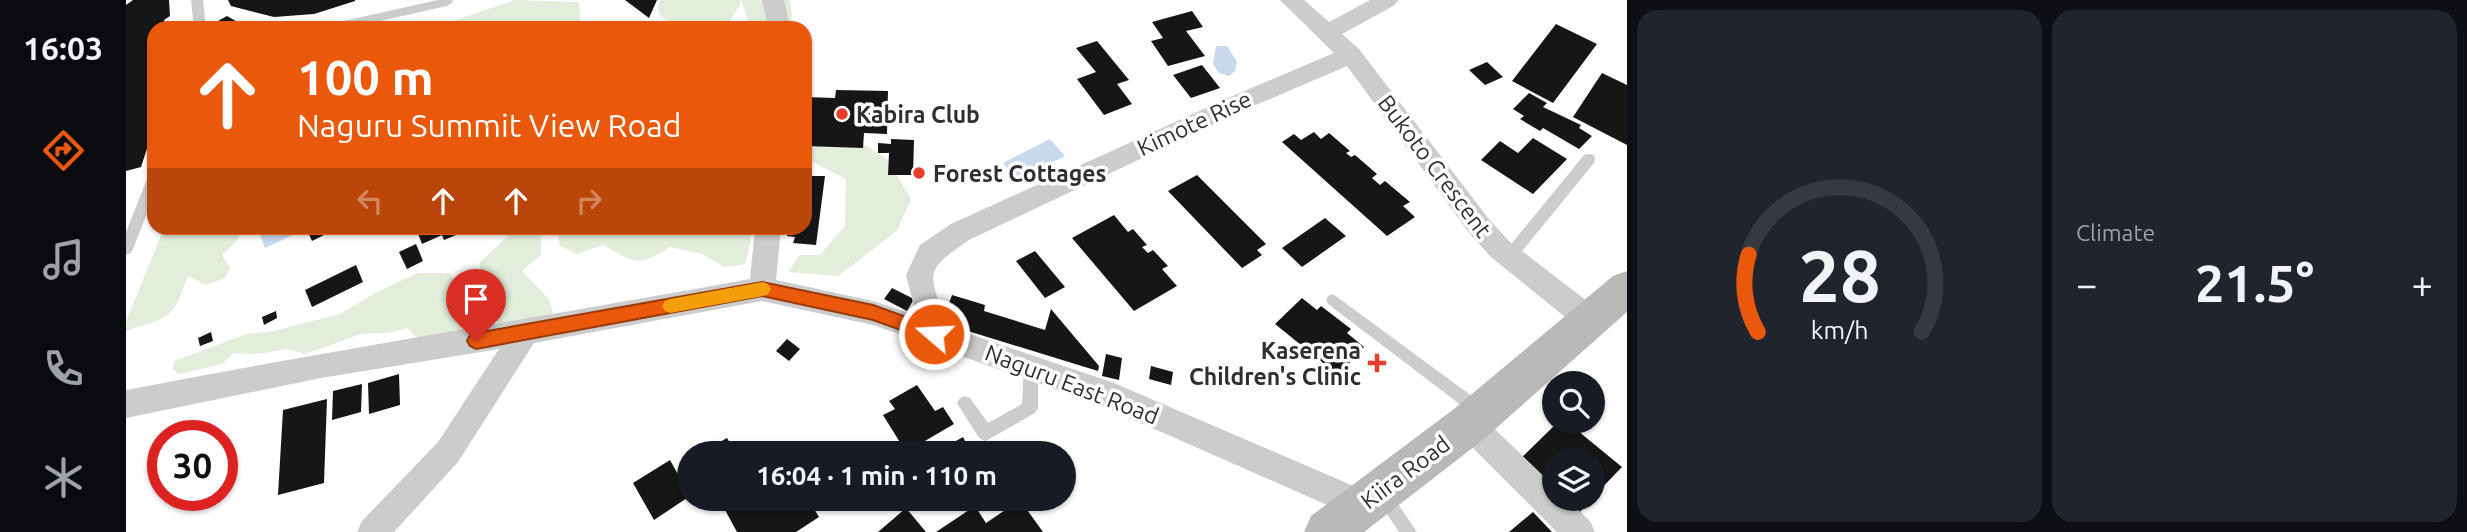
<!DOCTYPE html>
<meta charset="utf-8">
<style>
body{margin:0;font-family:Ubuntu,sans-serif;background:#20242c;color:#f1f3f6;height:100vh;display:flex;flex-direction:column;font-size:26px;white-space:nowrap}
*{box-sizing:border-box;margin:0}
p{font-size:23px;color:#9ea1a6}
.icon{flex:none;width:38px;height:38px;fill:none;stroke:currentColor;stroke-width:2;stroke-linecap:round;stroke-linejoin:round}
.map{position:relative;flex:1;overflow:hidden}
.sheet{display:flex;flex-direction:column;gap:10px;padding:10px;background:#0d0f14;width:840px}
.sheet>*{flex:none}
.guide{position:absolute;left:21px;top:21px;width:665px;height:214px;border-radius:21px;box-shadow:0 2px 5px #0004;background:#ea580c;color:#fff;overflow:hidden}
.fabs{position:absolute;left:1416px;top:371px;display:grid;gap:14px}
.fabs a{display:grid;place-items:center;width:63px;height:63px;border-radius:50%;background:#171b24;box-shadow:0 2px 5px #0004;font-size:35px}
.speed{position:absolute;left:21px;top:420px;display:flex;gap:14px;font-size:35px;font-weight:700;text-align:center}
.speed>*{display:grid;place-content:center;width:91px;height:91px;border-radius:50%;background:#171b24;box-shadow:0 2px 5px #0004;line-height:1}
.speed .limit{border:10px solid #d22;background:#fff;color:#111}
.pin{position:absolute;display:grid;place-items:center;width:60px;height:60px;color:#fff;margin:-72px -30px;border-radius:50% 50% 50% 0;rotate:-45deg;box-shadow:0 0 7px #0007}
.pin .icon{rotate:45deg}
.me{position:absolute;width:77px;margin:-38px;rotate:289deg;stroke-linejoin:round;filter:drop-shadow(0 0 5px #0008)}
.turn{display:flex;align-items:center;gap:24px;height:147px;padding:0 35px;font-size:32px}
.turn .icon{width:91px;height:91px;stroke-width:2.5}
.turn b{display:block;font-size:49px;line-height:60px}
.lanes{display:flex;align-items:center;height:66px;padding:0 35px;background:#0003;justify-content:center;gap:35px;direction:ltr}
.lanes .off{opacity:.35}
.big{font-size:52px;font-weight:700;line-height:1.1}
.sheet .tile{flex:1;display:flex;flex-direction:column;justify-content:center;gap:10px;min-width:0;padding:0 24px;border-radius:21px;background:#20242c}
.sheet .dial{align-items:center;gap:0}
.dial svg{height:182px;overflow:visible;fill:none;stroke:#363941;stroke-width:7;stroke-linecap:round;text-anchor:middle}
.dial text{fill:#f1f3f6;stroke:none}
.heat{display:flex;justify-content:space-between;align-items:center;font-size:38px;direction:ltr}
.sheet .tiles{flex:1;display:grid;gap:10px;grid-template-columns:repeat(2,1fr)}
.trip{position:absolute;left:551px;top:441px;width:399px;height:70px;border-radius:35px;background:#171b24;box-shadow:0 2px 5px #0004;font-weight:700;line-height:70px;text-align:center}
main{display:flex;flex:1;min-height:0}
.tabs{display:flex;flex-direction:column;width:126px;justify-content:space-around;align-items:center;background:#090b0e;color:#9ea1a6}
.tabs .icon{width:49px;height:49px}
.tabs .current{color:#ea580c}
.tabs b{font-size:32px;color:#f1f3f6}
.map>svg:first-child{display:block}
.green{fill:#e2eddc}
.water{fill:#c8d9ed}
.building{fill:#161616}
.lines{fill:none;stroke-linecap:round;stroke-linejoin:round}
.service{fill:#ccc;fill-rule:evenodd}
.minor{fill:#ccc;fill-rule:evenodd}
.secondary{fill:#b9b9b9;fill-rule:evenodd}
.route{fill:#ea580c;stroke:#983908;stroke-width:2}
.slow{fill:#f59e0b}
.poi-dot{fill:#ea3e2d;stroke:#fff;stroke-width:2.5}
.labels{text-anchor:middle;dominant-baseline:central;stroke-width:7;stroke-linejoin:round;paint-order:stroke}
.poi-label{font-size:23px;font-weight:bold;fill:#2f2f2f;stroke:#fff;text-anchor:start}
.street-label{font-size:23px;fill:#2f2f2f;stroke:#fff}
</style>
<main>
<nav class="tabs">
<b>16:03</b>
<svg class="icon current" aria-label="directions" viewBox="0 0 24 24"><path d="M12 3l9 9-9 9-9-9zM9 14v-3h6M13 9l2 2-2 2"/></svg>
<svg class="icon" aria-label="music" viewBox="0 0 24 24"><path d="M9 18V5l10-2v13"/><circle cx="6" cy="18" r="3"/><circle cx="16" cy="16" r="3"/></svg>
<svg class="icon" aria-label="phone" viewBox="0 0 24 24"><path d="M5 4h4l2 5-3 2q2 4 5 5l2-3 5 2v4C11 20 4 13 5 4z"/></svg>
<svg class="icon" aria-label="climate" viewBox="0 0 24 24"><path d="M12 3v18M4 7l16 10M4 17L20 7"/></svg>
</nav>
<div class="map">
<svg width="1501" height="532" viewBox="0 0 1501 532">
<rect width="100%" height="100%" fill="#fff"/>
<path class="green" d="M389 0 453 2 455 28H306Z
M535 0H614V5L600 28C576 26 555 30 534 16L532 7Z
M615 0H664L666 16 664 28H620L622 20Z
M718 132 761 159 785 199 771 231 712 276 662 272 674 255H694L719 226 720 179 679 158V135Z
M38 228H116L111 241 96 255 104 268 99 278 80 285 62 276C46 321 44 316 0 331V321Z
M390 228H415V255L396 271 423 299 429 321 382 330 362 315C333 328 309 361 281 328L262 333 235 334 179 354 162 349 133 354 108 353 96 364 54 374 47 370 48 361 121 334 148 331 214 314 251 292 292 273H324L338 293 354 291V262Z
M433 228H624L625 241 619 264 599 267 576 254 544 247C510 268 510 263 477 245L451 254 434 246 431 230Z"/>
<path class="water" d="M1090 46H1101L1111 62 1109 71 1103 76 1093 73 1087 64Z
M924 139 939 156 891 180 877 163Z
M131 228H182L139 248Z"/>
<path class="building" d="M7 0H43L44 16 38 20 41 28H28V127L15 167 0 171V5Z
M102 0H229V1L188 14 148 17 105 6Z
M499 0H531L523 18Z
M1066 11 1077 27 1060 31 1079 56 1042 66 1025 41 1037 38 1026 22Z
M101 16 122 28 93 26 92 21Z
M1430 24 1471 44 1427 103 1386 81Z
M971 41 1003 80 991 84 1006 104 978 115 951 79 970 72 950 48Z
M1361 62 1377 77 1359 85 1343 70Z
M1076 65 1094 88 1065 98 1047 75Z
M1476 73 1501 85V145L1447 117Z
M710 90 762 91 761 134 738 133 737 148 679 146V97L709 98Z
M1403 93 1421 103 1417 107 1455 125 1453 128 1466 136 1453 149 1417 128 1414 131 1394 119 1398 116 1387 109Z
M1188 132 1195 139 1203 133 1224 151 1220 153 1225 157 1229 155 1251 174 1246 178 1254 185 1259 181 1284 202 1277 206 1289 217 1261 236 1156 142 1168 134 1175 140Z
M1407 138 1441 159 1407 194 1355 160 1374 141 1392 153Z
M765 139 788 140 787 175H762L763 153H752V143L765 144Z
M1071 175 1140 244 1131 250 1136 255 1116 268 1042 191Z
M684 176H699L690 245 667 243 669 237 661 236 662 228H679V178Z
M988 215 1002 232 1007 229 1021 245 1016 247 1022 253 1027 250 1042 266 1036 269 1051 286 1008 311 946 238Z
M1199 218 1220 236 1176 267 1156 248Z
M191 228H205L206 231 186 241 182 232Z
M298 228H347L318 240 316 235 296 244 291 231Z
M290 244 297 261 281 269 273 252Z
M909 251 939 287 919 298 890 261Z
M230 265 237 282 186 307 179 290Z
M766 288 788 299 781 311 758 299Z
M826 295 859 305 858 311 919 330 925 309 973 366 972 371 816 323Z
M1176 298 1191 310 1195 306 1225 329 1221 333 1238 347 1212 375 1149 324Z
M150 311 151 318 138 325 136 317Z
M85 332 87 341 74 346 72 338Z
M661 339 674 349 663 361 650 351Z
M980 354 996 358 993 380 976 376Z
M1025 366 1047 372 1045 385 1023 379Z
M273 374 274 405 243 414 242 383Z
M236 384 235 412 206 420 207 391Z
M791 385 809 411 817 407 828 424 780 452 757 415 769 409 763 401Z
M201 399 198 483 152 495 157 410Z
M1432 422H1441L1496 467 1466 498V460H1428V495L1391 462Z
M837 437 845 453H809Z
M601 438 610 453H575Z
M544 460 564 496 528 520 507 483Z
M593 499H682L693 517 670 532H611Z
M802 499H848L829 511 823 502 809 511Z
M1433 499H1466L1451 515Z
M894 500 917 532H810L849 506 860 523Z
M780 508 800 532H752Z
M1407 512 1426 532H1383Z"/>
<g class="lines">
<path class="service" d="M65 0H77L80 28H68Z
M312 0H326L327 2 321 6 223 28H198L204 24Z
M1463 154 1468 155 1469 159 1468 163 1388 261 1383 263 1378 261 1376 257 1378 253 1458 155Z
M28 174V196L7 249 5 253 0 255V232L21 179Z
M1207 294 1358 405 1361 410 1358 415 1353 417 1348 415 1202 304 1200 300 1202 296Z
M905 360 910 362 912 367V408L909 413 865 438 859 441 853 438 834 408 831 403 834 398 839 396 844 398 862 423 896 404 898 367 900 362Z
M1256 487 1262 489 1291 532H1273L1248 495 1250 489Z"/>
<path class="minor" d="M636 0H658L664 28H642Z
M1154 0H1178L1203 22 1244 0H1272L1269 5 1216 34 1233 49 1362 218 1383 241 1474 311 1478 320 1474 329 1464 332 1454 329 1365 257 1344 234 1221 66 1118 110 843 240C794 273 805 272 820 326L988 383 1246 494 1250 505 1246 516 1235 520 972 404 747 325 636 301 408 343 332 462 268 532H231L236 521 312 442 373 349 195 378 0 418V390C207 350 416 317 624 279L629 228H655L650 280 747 301 790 315 780 275 794 245 825 224 1102 98 1208 53Z
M1343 410 1353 414 1428 486V499H1441L1464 521 1469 532H1431L1333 434 1328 424 1333 414Z"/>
<path class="secondary" d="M1501 271V312L1358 439 1238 532H1178L1185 516 1328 409 1487 276Z"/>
</g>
<path class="route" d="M636 282 747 305 814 329 816 334 814 339 808 342 747 320 636 296 350 349 344 346 341 341 344 335 350 333Z"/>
<path class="slow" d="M637 282 642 284 645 289 642 294 637 296 544 313 539 311 536 306 539 301 544 299Z"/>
<g class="poi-dot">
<circle cx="716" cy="114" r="7"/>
<circle cx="793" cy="173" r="7"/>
<path d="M1247.5 352.5h7v7h7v7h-7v7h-7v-7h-7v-7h7z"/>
</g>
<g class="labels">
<g class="poi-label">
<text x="730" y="114">Kabira Club</text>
<text x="807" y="173">Forest Cottages</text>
<text x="1235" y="350" text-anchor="end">Kaserena<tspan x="1235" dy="26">Children's Clinic</tspan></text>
</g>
<g class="street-label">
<text transform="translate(1068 123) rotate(-25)">Kimote Rise</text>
<text transform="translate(1309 166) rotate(53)">Bukoto Crescent</text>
<text transform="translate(946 384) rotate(21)">Naguru East Road</text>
<text transform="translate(1279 472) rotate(-37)">Kiira Road</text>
</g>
</g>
</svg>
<div class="fabs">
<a><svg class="icon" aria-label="search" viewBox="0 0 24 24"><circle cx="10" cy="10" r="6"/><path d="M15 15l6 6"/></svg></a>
<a><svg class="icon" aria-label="layers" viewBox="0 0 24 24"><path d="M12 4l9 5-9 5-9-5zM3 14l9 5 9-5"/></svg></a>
</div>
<div class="speed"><div class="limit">30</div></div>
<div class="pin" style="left:350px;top:341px;background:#d93025"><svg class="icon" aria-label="arrive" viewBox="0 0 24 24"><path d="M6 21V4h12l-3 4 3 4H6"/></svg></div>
<svg class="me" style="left:808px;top:334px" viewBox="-20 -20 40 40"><circle r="17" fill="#ea580c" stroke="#fff" stroke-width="3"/><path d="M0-11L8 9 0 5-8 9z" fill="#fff"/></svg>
<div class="trip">16:04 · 1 min · 110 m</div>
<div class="guide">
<div class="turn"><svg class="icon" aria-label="ahead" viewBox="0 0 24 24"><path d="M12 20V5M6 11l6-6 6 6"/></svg><div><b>100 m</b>Naguru Summit View Road</div></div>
<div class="lanes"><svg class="icon off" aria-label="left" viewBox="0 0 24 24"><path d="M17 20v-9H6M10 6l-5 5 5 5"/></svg><svg class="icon" aria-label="ahead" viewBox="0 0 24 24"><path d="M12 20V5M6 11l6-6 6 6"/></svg><svg class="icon" aria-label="ahead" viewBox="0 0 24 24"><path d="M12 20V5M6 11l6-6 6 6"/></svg><svg class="icon off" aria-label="right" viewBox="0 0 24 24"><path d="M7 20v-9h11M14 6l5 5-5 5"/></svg></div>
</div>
</div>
<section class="sheet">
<div class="tiles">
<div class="tile dial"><svg viewBox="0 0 100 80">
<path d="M14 69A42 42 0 1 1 86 69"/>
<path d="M14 69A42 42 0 0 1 10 35" stroke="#ea580c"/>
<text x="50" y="56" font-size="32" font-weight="700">28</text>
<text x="50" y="72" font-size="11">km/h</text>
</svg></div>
<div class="tile"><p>Climate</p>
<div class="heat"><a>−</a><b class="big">21.5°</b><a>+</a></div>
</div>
</div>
</section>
</main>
